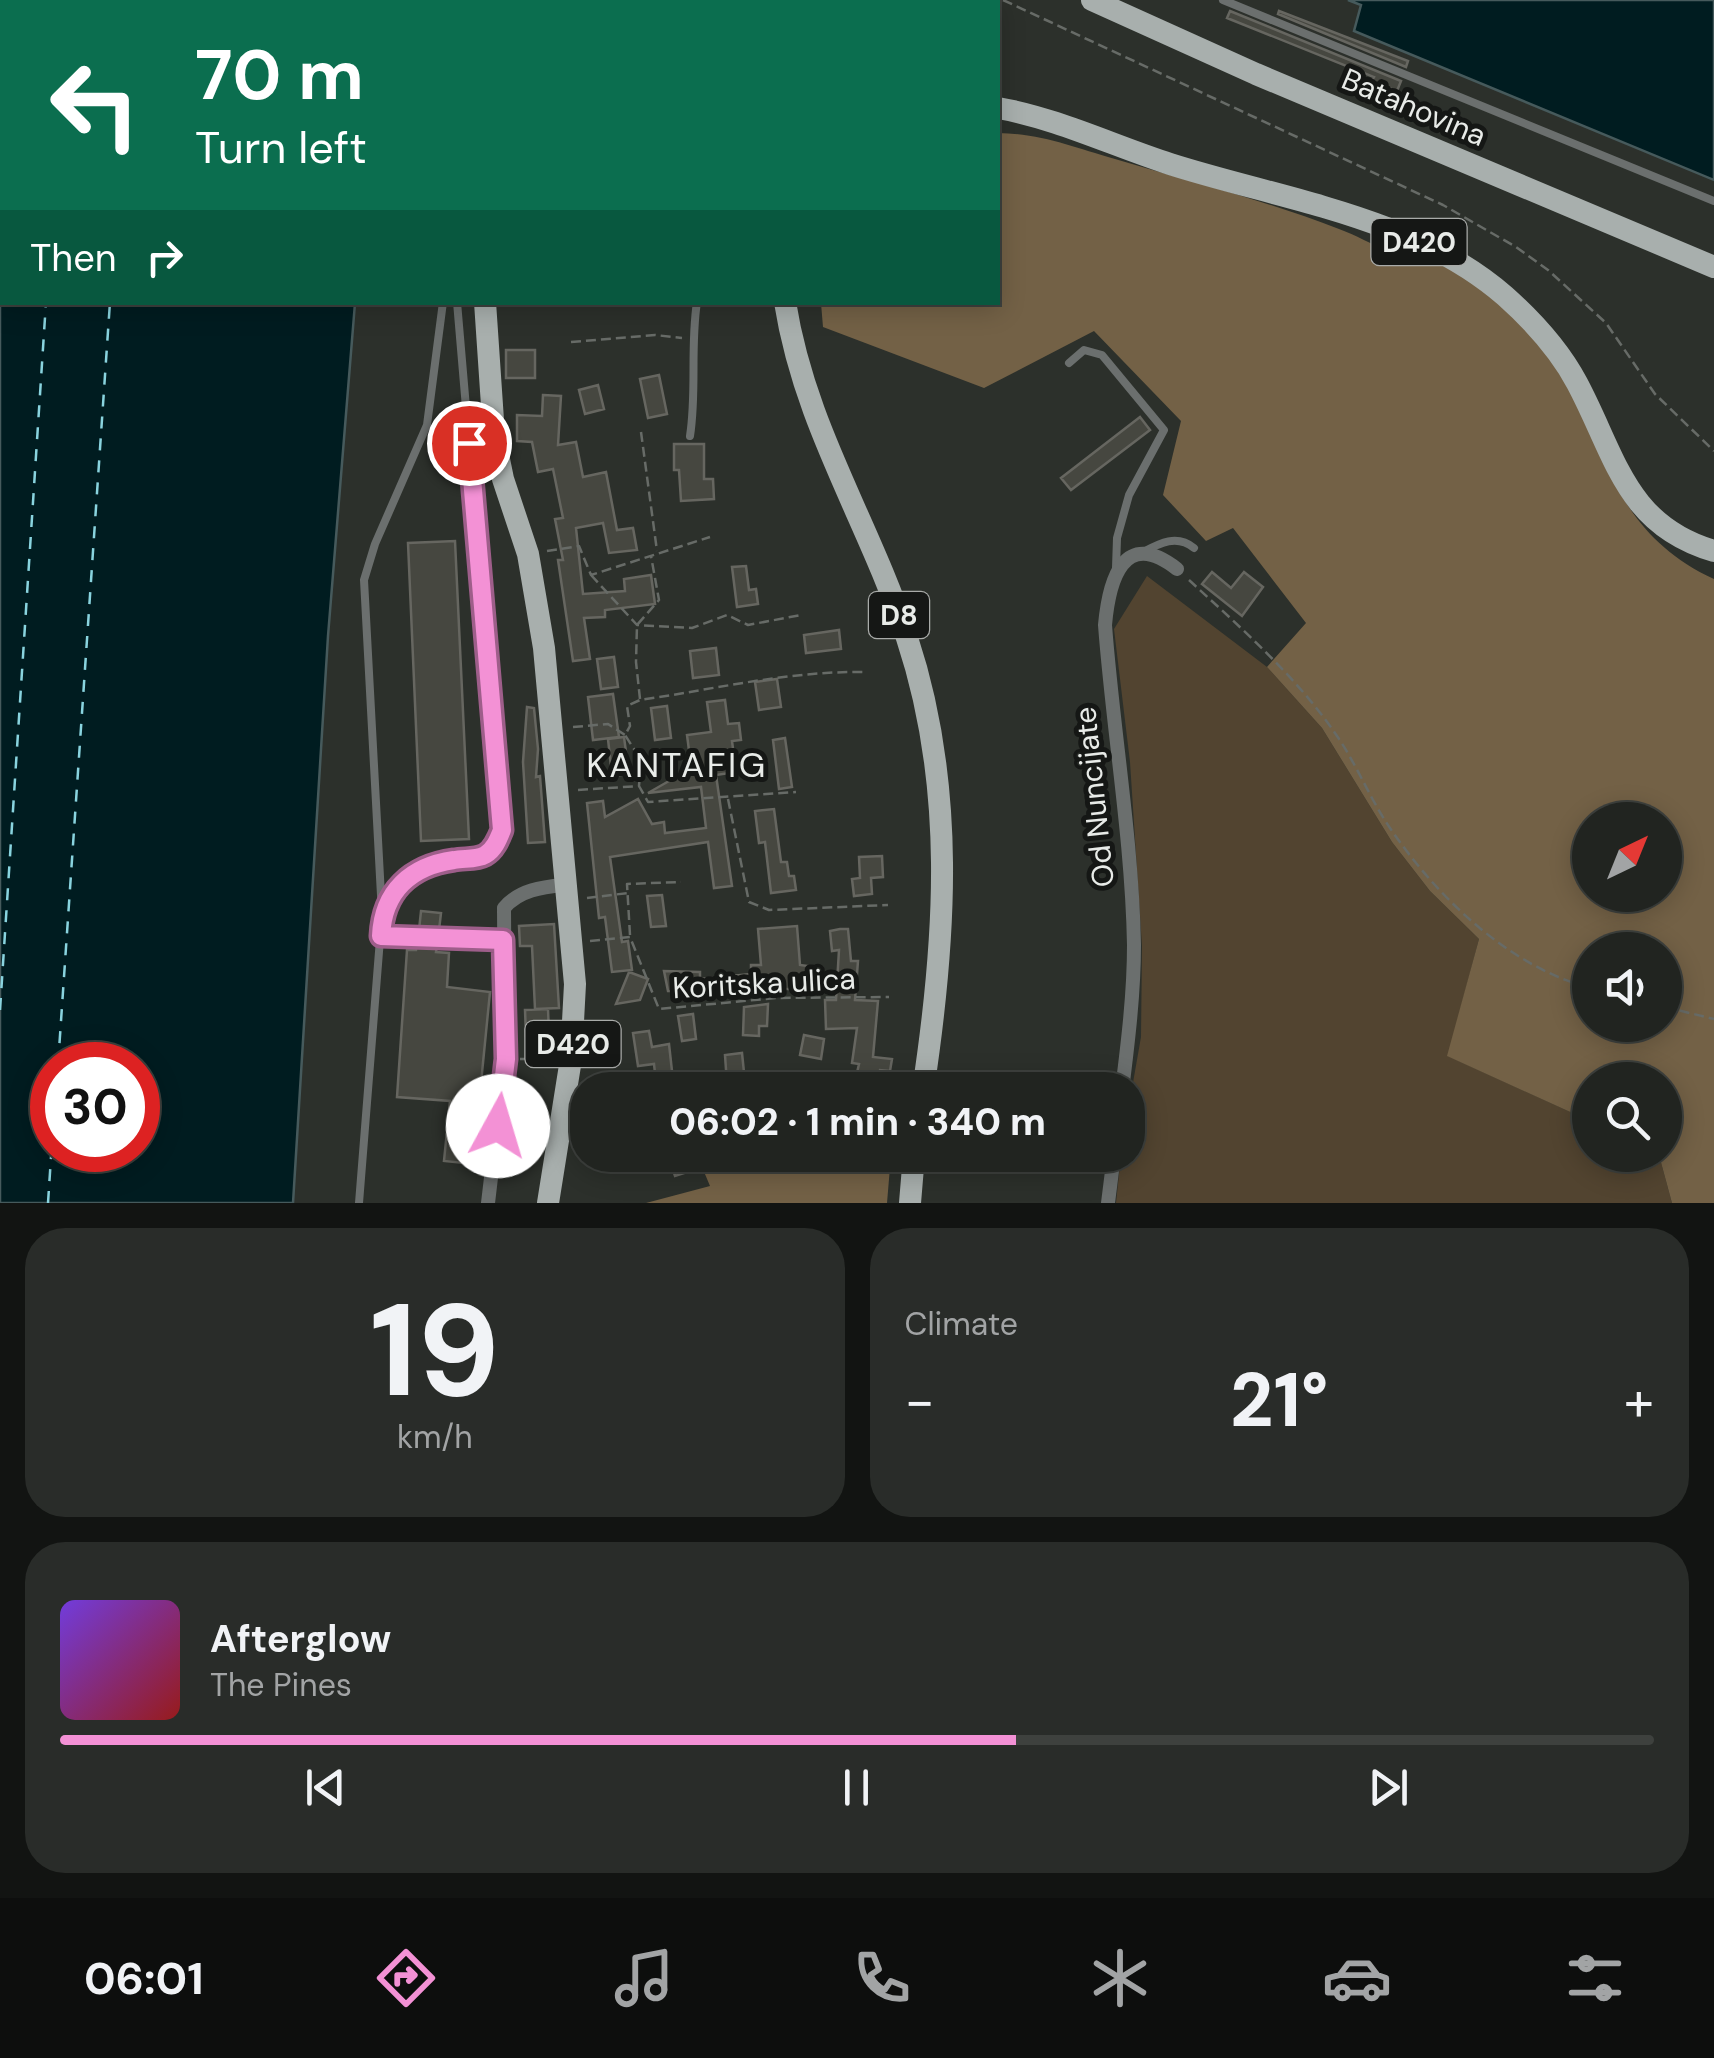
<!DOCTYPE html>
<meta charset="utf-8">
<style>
body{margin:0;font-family:"DM Sans",sans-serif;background:#292c29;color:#f1f3f6;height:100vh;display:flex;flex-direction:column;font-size:38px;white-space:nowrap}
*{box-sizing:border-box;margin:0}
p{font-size:32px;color:#a2a4a5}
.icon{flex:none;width:55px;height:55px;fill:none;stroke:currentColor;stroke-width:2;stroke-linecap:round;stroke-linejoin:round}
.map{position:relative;height:1203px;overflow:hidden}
.side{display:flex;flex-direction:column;gap:25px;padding:25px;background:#121412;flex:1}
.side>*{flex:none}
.banner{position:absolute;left:0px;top:0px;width:1000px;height:305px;box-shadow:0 5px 25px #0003,0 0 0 2px #3e413e;background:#0b6e4f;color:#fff;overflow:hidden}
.needle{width:65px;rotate:43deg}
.fabs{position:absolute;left:1572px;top:802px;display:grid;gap:20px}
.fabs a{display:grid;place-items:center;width:110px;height:110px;border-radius:50%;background:#212420;box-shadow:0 5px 25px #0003,0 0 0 2px #3e413e;font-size:50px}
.speed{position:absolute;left:30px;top:1042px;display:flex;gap:20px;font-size:50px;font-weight:700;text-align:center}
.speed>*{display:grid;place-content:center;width:130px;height:130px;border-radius:50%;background:#212420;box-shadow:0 5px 25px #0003,0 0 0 2px #3e413e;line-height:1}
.speed .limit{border:15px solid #d22;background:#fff;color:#111}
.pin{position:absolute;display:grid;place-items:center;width:85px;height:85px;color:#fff;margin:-42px;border:5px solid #fff;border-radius:50%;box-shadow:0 2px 10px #0007}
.me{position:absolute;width:110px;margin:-55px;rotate:6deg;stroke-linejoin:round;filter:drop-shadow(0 0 8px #0008)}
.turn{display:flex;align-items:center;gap:35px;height:210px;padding:0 30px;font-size:45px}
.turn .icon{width:130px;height:130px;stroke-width:2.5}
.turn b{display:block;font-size:70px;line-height:85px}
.then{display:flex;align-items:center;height:95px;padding:0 30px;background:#0003;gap:20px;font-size:38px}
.big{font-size:75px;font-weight:800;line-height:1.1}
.side .tile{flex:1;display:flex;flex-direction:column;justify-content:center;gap:15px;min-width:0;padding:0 35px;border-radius:40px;background:#292c29}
.side .dial{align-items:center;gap:0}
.dial b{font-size:130px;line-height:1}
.song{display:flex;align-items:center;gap:30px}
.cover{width:120px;height:120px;border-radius:15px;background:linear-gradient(135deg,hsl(260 70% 55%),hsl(0 70% 35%))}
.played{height:10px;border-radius:5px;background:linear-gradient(90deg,#f391d5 60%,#3e413e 60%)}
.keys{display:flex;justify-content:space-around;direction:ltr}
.heat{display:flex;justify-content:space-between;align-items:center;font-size:55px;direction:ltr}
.side .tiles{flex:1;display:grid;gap:25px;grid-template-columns:1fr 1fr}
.tile:last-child{grid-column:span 2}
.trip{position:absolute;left:570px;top:1072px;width:575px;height:100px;border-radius:40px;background:#212420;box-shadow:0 5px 25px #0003,0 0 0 2px #3e413e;font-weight:800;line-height:100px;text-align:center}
.tabs{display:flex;height:160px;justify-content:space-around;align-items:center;background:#0d0e0d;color:#a2a4a5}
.tabs .icon{width:70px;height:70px}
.tabs .active{color:#f391d5}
.tabs b{font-size:45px;color:#f1f3f6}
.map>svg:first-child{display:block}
.green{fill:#524430}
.forest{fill:#736146;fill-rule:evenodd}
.water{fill:#001c20;stroke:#465a5c;stroke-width:2.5;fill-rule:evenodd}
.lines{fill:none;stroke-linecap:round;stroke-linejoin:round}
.ferry{stroke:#89d4df;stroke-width:2.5;stroke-dasharray:12 10;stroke-linecap:butt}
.building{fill:#464740;stroke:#666660;stroke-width:2.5}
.path{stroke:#676b67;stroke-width:2.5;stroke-dasharray:10 5;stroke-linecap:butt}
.lane{stroke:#6b6f6e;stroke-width:8}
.street{stroke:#6b6f6e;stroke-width:14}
.primary{stroke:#a8afad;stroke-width:22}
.route-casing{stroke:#9e5e8a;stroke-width:25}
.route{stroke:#f391d5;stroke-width:18}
.labels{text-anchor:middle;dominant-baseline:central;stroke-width:10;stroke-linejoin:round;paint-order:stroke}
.shield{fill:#151715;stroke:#a9aba9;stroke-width:2.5}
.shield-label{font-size:28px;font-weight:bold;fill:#e8ebe8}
.street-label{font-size:30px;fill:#e8ebe8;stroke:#151715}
.quarter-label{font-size:35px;letter-spacing:2.5px;fill:#e8ebe8;stroke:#151715}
</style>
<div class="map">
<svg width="1714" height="1203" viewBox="0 0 1714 1203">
<rect width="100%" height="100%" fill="#2c302b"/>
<path class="green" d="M1147 576 1267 667 1322 728 1392 842 1430 891 1479 939 1448 1056 1590 1121V1155H1659L1672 1203H1116L1121 1155H1128V1111L1141 1037 1142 946 1130 762 1114 629Z"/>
<path class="forest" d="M998 133C1044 134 1072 147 1115 159 1190 181 1266 201 1339 229 1356 235 1371 244 1387 251 1406 259 1427 260 1446 267 1475 278 1505 299 1526 323 1602 409 1595 525 1714 579V1203H1672L1659 1155H1665V1080H1590V1121L1447 1056 1479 939 1430 891 1392 842 1322 728 1267 667 1306 623 1233 528 1206 541 1163 495 1181 421 1094 331 984 388 823 327 821 303 998 302ZM1590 820H1665V895H1590ZM1590 950H1665V1025H1590Z
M697 1155H891L887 1203H646L710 1186Z"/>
<path class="water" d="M0 0H383L2 2V302L355 303 328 636 293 1203H0ZM52 1065H138V1150H52Z
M1348 0H1714V180L1354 31 1361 5Z"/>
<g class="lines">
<path class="ferry" d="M43 0V2
M108 0 109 2
M0 1010 46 302
M58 1065 110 302
M48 1203 52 1142"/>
</g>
<path class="building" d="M1230 11 1401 81 1397 91 1371 82 1374 77 1227 18Z
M1279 11 1408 61 1406 67 1278 14Z
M506 350H535V378H506Z
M659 375 667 414 648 418 640 379Z
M598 385 604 409 585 414 579 390Z
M543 395 561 396 558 445 576 442 583 477 606 472 617 530 633 528 637 550 609 553 603 523 576 528 583 594 625 591 624 579 651 575 655 604 605 610V617L584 618 590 659 573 661 558 560H563L555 519 563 518 553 469 538 472 532 442 517 441V415L542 416Z
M1140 417 1150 430 1071 490 1061 478Z
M674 444H704V479H713L714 499 681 501 679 470H674Z
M455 541 469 839 421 841 408 543Z
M746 566 749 590 756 589 758 604 737 607 732 567Z
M1212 572 1231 588 1244 572 1263 587 1242 616 1202 584Z
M839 630 841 649 806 653 804 635Z
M716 648 719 675 693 678 690 651Z
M614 657 618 687 601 689 597 659Z
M777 679 781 707 759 710 755 682Z
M613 694 619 737 593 740 588 697Z
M725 700 728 724 739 723 741 740 732 741 736 772 716 775 732 886 714 888 708 842 610 857 622 942 628 941 632 970 612 972 605 917 599 918 587 803 603 801 605 817 638 799 652 824 664 822 665 833 706 828 701 787 648 793 697 765 691 766 687 735 711 732 707 702Z
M667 706 671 738 655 740 651 708Z
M527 707 534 708 538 749 536 777 540 776 545 842 528 843 523 762Z
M624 737 629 774 612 776 608 739Z
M785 738 792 787 779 789 773 740Z
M774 809 781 862H787L789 876H794L796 890 771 893 765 842 759 843 755 811Z
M882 856 883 877 871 878 872 894 854 896 852 879 860 878 859 857Z
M662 895 666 926 651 927 647 896Z
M421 911 441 913 439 930H419Z
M554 924 559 1008 535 1009 532 946H520L519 926Z
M797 926 800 965 808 966 807 990 768 988V993L668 991 664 971 700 972V979L751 974V965H761L758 929Z
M840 929H848L851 961H858L855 1000 878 1001 873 1057 892 1059 890 1071 880 1070 876 1090H853L859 1064 852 1063 857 1028 826 1029 825 1000H836L839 950 832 951 830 931Z
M417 945H437L436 952 449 953 447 987 490 992 473 1164 444 1161 450 1101 397 1097 407 950H416Z
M629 972 648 979 640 1000 616 1004Z
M768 1004 767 1026H759V1036L743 1035 744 1007Z
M548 1009 549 1034 526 1036 525 1010Z
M693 1014 696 1039 682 1041 678 1016Z
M649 1031 652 1047 669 1044 672 1071 655 1073 654 1064 638 1066 633 1033Z
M804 1035 824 1039 821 1059 800 1055Z
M742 1053 745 1082 727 1084 725 1055Z
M668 1155H696L700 1168 675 1176Z"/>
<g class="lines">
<path class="path" d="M1003 0 1443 205 1516 247 1548 270 1606 323 1655 394 1714 451
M576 2 579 0
M771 2V0
M571 342 655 335 682 338
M641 432 657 551
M547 551 579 546 591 575 710 537
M591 575 637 625 692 628 727 615 748 625 801 615
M1189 580C1241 628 1297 677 1337 736 1357 765 1370 799 1390 828 1437 897 1508 966 1590 988
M640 699 636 662 637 625 659 600 651 556
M573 727 608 724 625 735
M639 786 641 760 625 735 630 726 627 706 640 700C716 689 788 671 864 672
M578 790 639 786 648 802 796 792
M728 799 749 902 769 910 888 905
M587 898 628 893
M630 935 627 884 681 882
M590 941 630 937 659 1009 776 998 889 997
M1665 1007 1714 1019
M520 1059H552
M626 1155H627"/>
<path class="lane" d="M1223 0 1714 201
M428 2V0
M485 2 487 0
M545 2V0
M1069 363 1084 350 1102 355 1164 430 1129 495 1117 538 1116 568
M690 436C697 391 690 347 697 302
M1143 552C1160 543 1177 534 1194 548
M384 910 401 886 423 867 480 858 497 843 502 830 457 302
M381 936 503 940
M359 1203 382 914 364 580 375 544 427 425 443 302"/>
<path class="street" d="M1122 1090C1128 1042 1134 993 1134 945 1132 838 1113 731 1105 625 1109 581 1123 527 1177 569
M488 1203 505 1059 504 908C519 890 542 887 564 885
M1108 1203 1114 1155"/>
<path class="primary" d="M1092 0 1256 74 1714 267
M718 2 719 0
M810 2 811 0
M998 108C1056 118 1114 146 1170 164 1283 200 1413 216 1505 296 1533 321 1559 349 1577 383 1616 456 1625 525 1714 551
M485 302 494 435 503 479 528 554 544 648 575 984 571 1059 548 1203
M785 302C805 428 869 521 907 638 956 786 946 938 923 1090
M910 1203 914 1155"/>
</g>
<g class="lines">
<g class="route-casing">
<path id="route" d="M469 443 502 830C498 840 494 850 485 855 476 860 464 858 454 860 411 866 383 891 381 936L503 940 506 1059 498 1126"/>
</g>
<use href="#route" class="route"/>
</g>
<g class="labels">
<g class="shield">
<rect x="1371.5" y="219" width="95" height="46" rx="8"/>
<rect x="869" y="592" width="60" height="46" rx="8"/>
<rect x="525.5" y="1021" width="95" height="46" rx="8"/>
</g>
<g class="shield-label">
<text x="1419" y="242">D420</text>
<text x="899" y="615">D8</text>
<text x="573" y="1044">D420</text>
</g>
<g class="street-label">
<text transform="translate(1414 107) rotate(23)">Batahovina</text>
<text transform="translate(1094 797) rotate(-96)">Od Nuncijate</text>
<text transform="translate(764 983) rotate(-3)">Koritska ulica</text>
</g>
<g class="quarter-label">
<text x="677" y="765">KANTAFIG</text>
</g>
</g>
</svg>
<div class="fabs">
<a><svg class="needle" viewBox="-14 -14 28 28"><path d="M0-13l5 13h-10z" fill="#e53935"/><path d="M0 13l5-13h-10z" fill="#a2a4a5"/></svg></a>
<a><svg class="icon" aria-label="sound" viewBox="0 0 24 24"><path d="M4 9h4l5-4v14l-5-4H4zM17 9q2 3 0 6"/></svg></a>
<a><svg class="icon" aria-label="search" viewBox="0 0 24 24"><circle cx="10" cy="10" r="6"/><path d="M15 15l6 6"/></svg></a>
</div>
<div class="speed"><div class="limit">30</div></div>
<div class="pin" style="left:469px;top:443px;background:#d93025"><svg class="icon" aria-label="arrive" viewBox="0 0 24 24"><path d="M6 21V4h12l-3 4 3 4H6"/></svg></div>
<svg class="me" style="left:498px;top:1126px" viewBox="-20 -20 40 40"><circle r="19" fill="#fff"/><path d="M0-13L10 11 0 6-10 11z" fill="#f391d5"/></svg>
<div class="trip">06:02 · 1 min · 340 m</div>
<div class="banner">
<div class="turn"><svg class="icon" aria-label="left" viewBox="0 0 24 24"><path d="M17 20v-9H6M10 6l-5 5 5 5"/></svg><div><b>70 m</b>Turn left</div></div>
<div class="then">Then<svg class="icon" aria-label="right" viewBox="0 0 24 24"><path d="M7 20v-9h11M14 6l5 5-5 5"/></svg></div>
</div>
</div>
<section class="side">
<div class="tiles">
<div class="tile dial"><b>19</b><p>km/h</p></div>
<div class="tile"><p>Climate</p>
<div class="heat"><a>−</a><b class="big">21°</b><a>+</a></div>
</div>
<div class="tile">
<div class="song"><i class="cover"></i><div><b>Afterglow</b><p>The Pines</p></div></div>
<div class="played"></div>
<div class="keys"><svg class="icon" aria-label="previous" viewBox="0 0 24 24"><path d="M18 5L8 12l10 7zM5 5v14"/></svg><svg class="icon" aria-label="pause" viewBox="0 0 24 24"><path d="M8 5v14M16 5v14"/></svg><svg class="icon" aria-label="next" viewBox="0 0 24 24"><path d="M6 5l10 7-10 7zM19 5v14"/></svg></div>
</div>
</div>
</section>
<nav class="tabs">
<b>06:01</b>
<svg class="icon active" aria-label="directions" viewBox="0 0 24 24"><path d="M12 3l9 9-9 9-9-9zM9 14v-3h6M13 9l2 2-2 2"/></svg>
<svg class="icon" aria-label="music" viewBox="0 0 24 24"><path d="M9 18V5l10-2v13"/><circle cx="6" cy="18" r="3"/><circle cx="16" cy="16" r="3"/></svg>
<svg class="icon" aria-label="phone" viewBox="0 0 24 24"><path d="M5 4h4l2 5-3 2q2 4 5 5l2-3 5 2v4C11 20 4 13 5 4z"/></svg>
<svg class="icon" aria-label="climate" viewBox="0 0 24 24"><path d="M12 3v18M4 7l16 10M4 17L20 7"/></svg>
<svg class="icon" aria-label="car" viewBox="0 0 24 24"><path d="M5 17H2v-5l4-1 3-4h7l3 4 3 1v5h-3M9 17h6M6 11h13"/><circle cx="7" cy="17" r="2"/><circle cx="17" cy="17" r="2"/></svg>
<svg class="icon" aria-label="filters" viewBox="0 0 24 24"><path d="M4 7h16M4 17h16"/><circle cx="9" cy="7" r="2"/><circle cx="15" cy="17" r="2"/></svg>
</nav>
